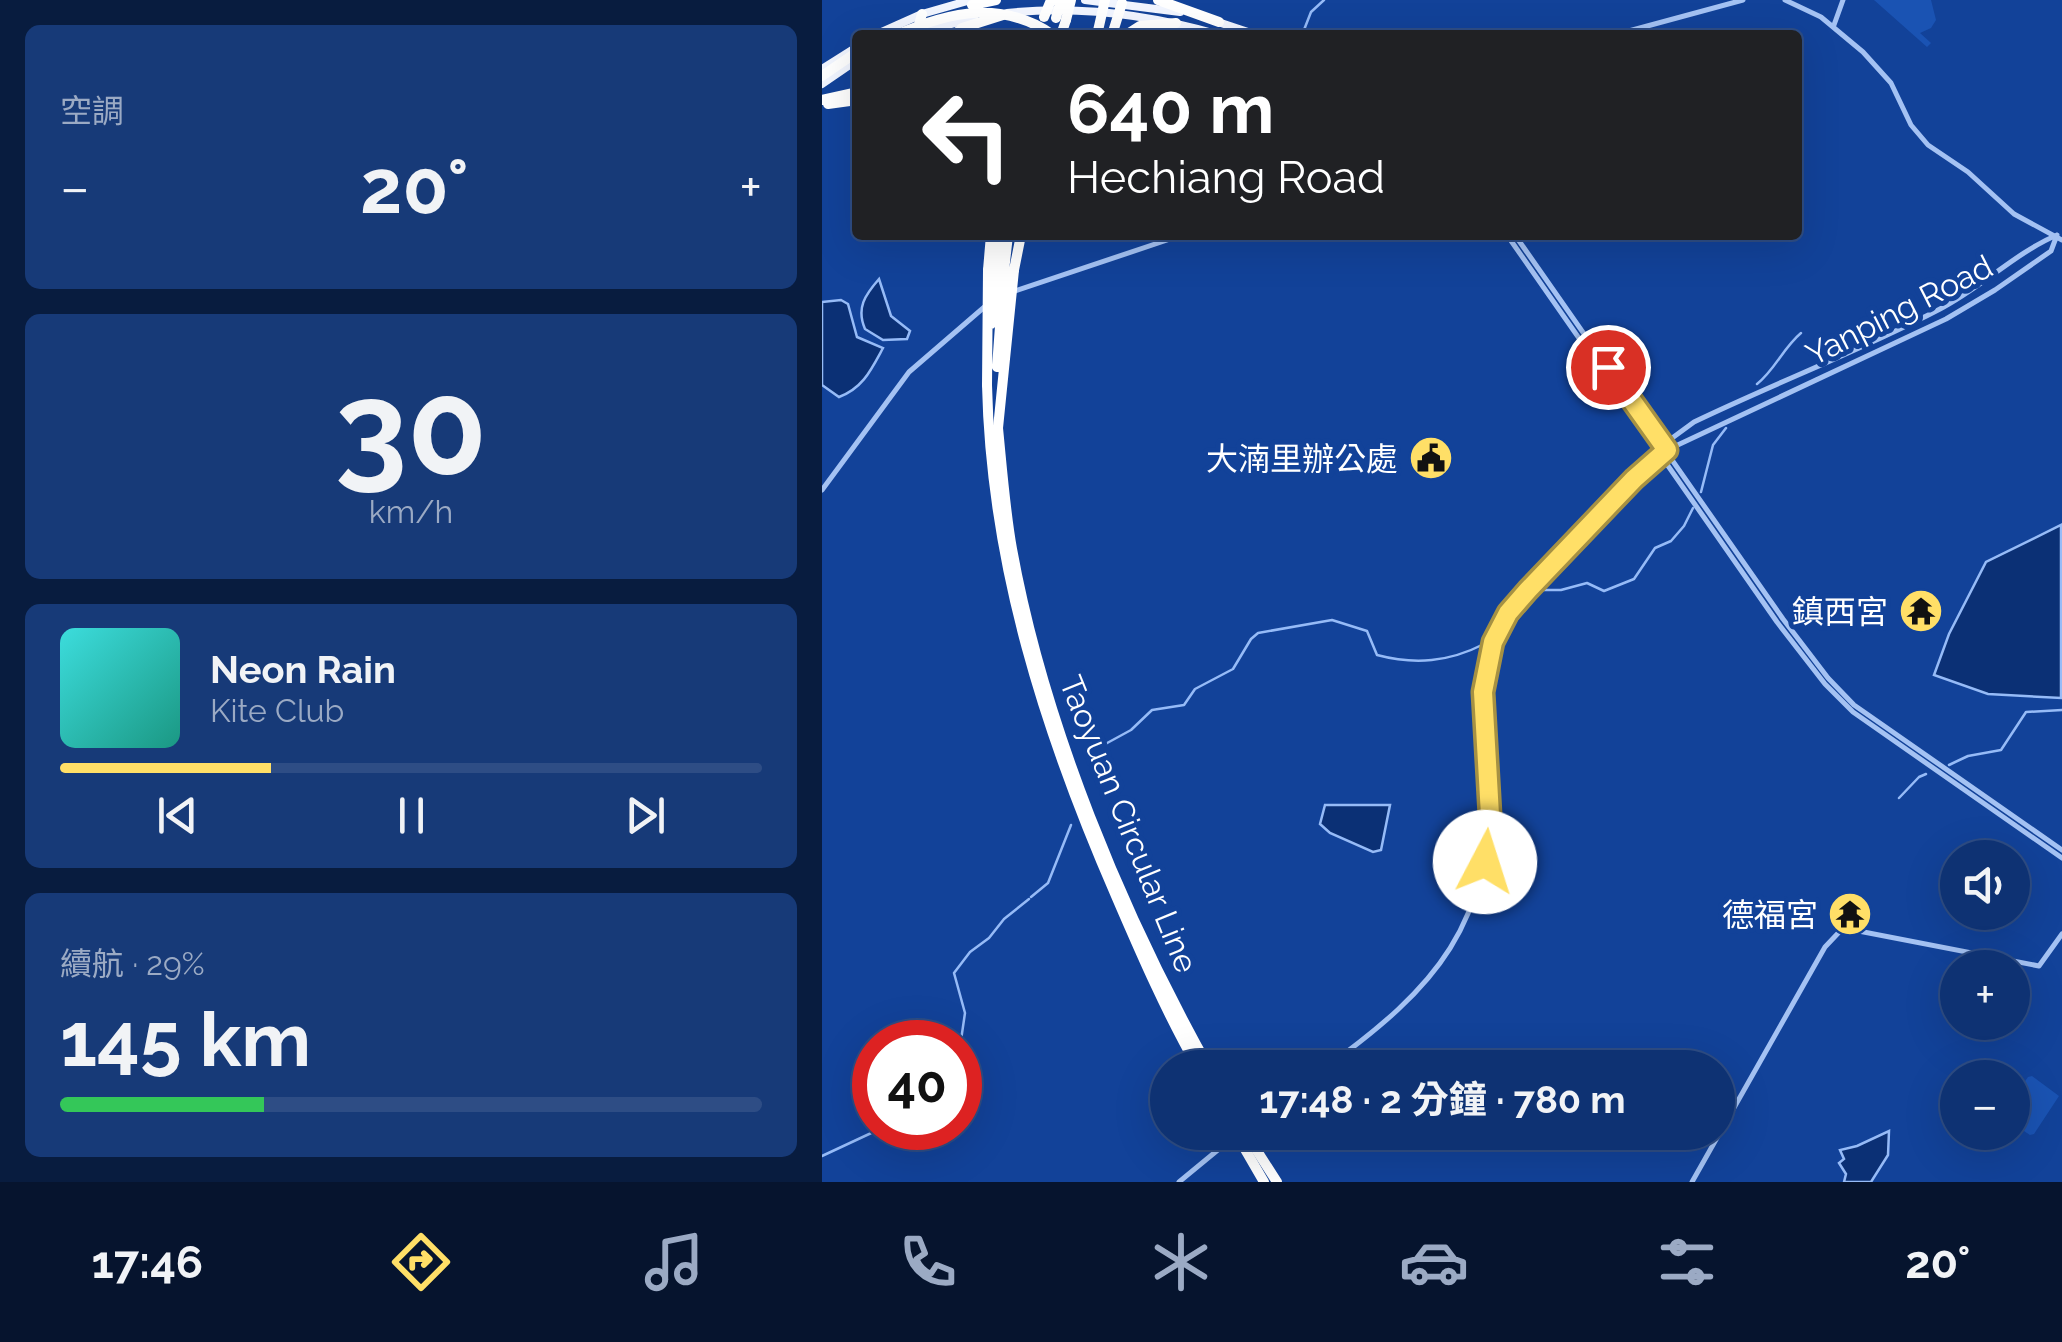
<!DOCTYPE html>
<html lang="zh-TW">
<meta charset="utf-8">
<style>
body{margin:0;font-family:Raleway,"Noto Sans TC",sans-serif;background:#173a78;color:#f1f3f6;height:100vh;display:flex;flex-direction:column;font-size:38px;white-space:nowrap}
*{box-sizing:border-box;margin:0}
p{font-size:32px;color:#9baac4}
.icon{flex:none;width:55px;height:55px;fill:none;stroke:currentColor;stroke-width:2;stroke-linecap:round;stroke-linejoin:round}
.map{position:relative;flex:1;overflow:hidden}
.details{display:flex;flex-direction:column;gap:25px;padding:25px;background:#081c3f;width:822px}
.details>*{flex:none}
.hud{position:absolute;left:30px;top:30px;width:950px;height:210px;border-radius:10px;box-shadow:0 10px 40px #0002,0 0 0 2px #2e4d85;background:#202124;color:#fff;overflow:hidden}
.tools{position:absolute;left:1118px;top:840px;display:grid;gap:20px}
.tools a{display:grid;place-items:center;width:90px;height:90px;border-radius:50%;background:#0e3273;box-shadow:0 10px 40px #0002,0 0 0 2px #2e4d85;font-size:50px}
.speed{position:absolute;left:30px;top:1020px;display:flex;gap:20px;font-size:50px;font-weight:700;text-align:center}
.speed>*{display:grid;place-content:center;width:130px;height:130px;border-radius:50%;background:#0e3273;box-shadow:0 10px 40px #0002,0 0 0 2px #2e4d85;line-height:1}
.speed .limit{border:15px solid #d22;background:#fff;color:#111}
.pin{position:absolute;display:grid;place-items:center;width:85px;height:85px;color:#fff;margin:-42px;border:5px solid #fff;border-radius:50%;box-shadow:0 2px 10px #0007}
.me{position:absolute;width:110px;margin:-55px;rotate:5deg;stroke-linejoin:round;filter:drop-shadow(0 0 8px #0008)}
.turn{display:flex;align-items:center;gap:35px;height:210px;padding:0 50px;font-size:45px}
.turn .icon{width:130px;height:130px;stroke-width:2.5}
.turn b{display:block;font-size:70px;line-height:85px}
.big{font-size:75px;font-weight:700;line-height:1.1}
.details .tile{flex:1;display:flex;flex-direction:column;justify-content:center;gap:15px;min-width:0;padding:0 35px;border-radius:15px;background:#173a78}
.details .dial{align-items:center;gap:0}
.dial b{font-size:130px;line-height:1}
.song{display:flex;align-items:center;gap:30px}
.cover{width:120px;height:120px;border-radius:15px;background:linear-gradient(135deg,hsl(180 70% 55%),hsl(170 70% 35%))}
.played{height:10px;border-radius:5px;background:linear-gradient(90deg,#ffdf67 30%,#2e4d85 30%)}
.keys{display:flex;justify-content:space-around;direction:ltr}
.heat{display:flex;justify-content:space-between;align-items:center;font-size:55px;direction:ltr}
.charge{height:15px;border-radius:8px;background:linear-gradient(90deg,#34c759 29%,#2e4d85 0)}
.trip{position:absolute;left:328px;top:1050px;width:585px;height:100px;border-radius:50px;background:#0e3273;box-shadow:0 10px 40px #0002,0 0 0 2px #2e4d85;font-weight:700;line-height:100px;text-align:center}
.menu{display:flex;height:160px;justify-content:space-around;align-items:center;background:#06142e;color:#9baac4}
.menu .icon{width:70px;height:70px}
.menu .active{color:#ffdf67}
.menu b{font-size:45px;color:#f1f3f6}
main{display:flex;flex:1;min-height:0}
.map>svg:first-child{display:block}
.green{fill:#1a53b3}
.water{fill:#0b3075;stroke:#96bbf7;stroke-width:2.5}
.lines{fill:none;stroke-linecap:round;stroke-linejoin:round}
.stream{stroke:#96bbf7;stroke-width:2.5}
.minor{stroke:#a4c2f3;stroke-width:5}
.major{stroke:#f1f5ff;stroke-width:8}
.highway{stroke:#fff;stroke-width:10}
.highway-bridge{stroke:#fff;stroke-width:10}
.route-casing{stroke:#a69143;stroke-width:25}
.route{stroke:#ffdf67;stroke-width:18}
.labels{text-anchor:middle;dominant-baseline:central;stroke-width:10;stroke-linejoin:round;paint-order:stroke}
.street-label{font-size:32px;fill:#fff;stroke:#124299}
.poi-label{font-size:32px;fill:#fff;stroke:#124299;text-anchor:end}
</style>
<main>
<section class="details">
<div class="tile"><p>空調</p>
<div class="heat"><a>−</a><b class="big">20°</b><a>+</a></div>
</div>
<div class="tile dial"><b>30</b><p>km/h</p></div>
<div class="tile">
<div class="song"><i class="cover"></i><div><b>Neon Rain</b><p>Kite Club</p></div></div>
<div class="played"></div>
<div class="keys"><svg class="icon" aria-label="previous" viewBox="0 0 24 24"><path d="M18 5L8 12l10 7zM5 5v14"/></svg><svg class="icon" aria-label="pause" viewBox="0 0 24 24"><path d="M8 5v14M16 5v14"/></svg><svg class="icon" aria-label="next" viewBox="0 0 24 24"><path d="M6 5l10 7-10 7zM19 5v14"/></svg></div>
</div>
<div class="tile"><p>續航 · 29%</p><b class="big">145 km</b><div class="charge"></div></div>
</section>
<div class="map">
<svg width="1240" height="1182" viewBox="0 0 1240 1182">
<rect width="100%" height="100%" fill="#124299"/>
<path class="green" d="M1052 0H1109L1114 20 1109 28 1098 33 1109 43 1105 47Z
M1210 1076 1237 1096 1212 1134 1208 1135 1190 1123V1100L1206 1077Z"/>
<path class="water" d="M57 279 69 316 88 331 85 339 61 340 43 329C34 308 43 295 57 279Z
M19 300 26 304 35 337 61 348C49 370 41 388 17 397L0 385V302Z
M1239 525V698L1166 694 1112 675 1127 634 1164 562Z
M503 805H568L559 850 551 852 508 833 498 824Z
M1067 1131 1066 1155 1049 1182H1022L1024 1174 1017 1163 1022 1159 1018 1150 1035 1146Z"/>
<g class="lines">
<path class="stream" d="M480 35 489 12 502 0
M935 384C953 370 961 348 979 333
M879 492 891 445 904 428
M682 634 720 590H739L765 583 782 591 812 579 833 548 849 541 862 526 871 508
M265 754 309 730 330 710 362 705 373 689 411 669 429 639 436 633 510 620 545 631 555 655C593 665 627 662 662 644
M1127 765 1146 756 1179 750 1204 712 1240 710
M1077 798 1097 777 1104 774
M209 897 226 883 249 825
M138 1047 143 1013 132 973 148 952 167 938 182 919 207 899
M0 1156 60 1128"/>
<path class="minor" d="M963 0 999 17 1041 52 1069 83 1089 125 1106 145 1146 172 1192 214 1240 240
M1012 25 1021 0
M792 35 921 0
M685 235 955 622 1003 684 1031 712 1240 858
M693 235 961 619 1006 678 1032 705 1240 850
M190 292 360 235
M842 444 872 422C953 383 1038 351 1118 309 1159 288 1193 253 1235 235
M0 490 87 372 167 303
M503 1068C615 987 670 925 667 781 666 741 656 701 665 661 669 644 677 627 687 613 706 583 735 560 759 535 787 506 812 472 845 450L1124 319 1173 290 1229 251 1235 235
M357 1182 414 1135
M870 1182 1003 947 1021 928 1217 966 1240 934"/>
<path class="major" d="M263 0 358 12
M185 13C256 5 329 15 398 35
M396 22 435 35
M53 35 100 14 149 0
M89 35 152 18
M0 69 35 47
M0 84 35 60"/>
<path class="highway" d="M336 0 397 22
M94 35 100 14
M132 35 140 28 181 15
M239 35 244 20
M290 35 300 3
M304 35 318 26 354 23
M0 76 35 52
M0 100 35 92
M6 104 35 100
M166 270 169 235
M175 270 177 235
M192 270 199 235
M182 271 186 235
M165 385C169 564 223 733 294 896 319 954 344 1012 376 1068
M176 428C180 468 183 510 190 549 222 725 300 912 387 1068
M423 1132 455 1182"/>
<path class="highway-bridge" d="M150 5 174 0
M222 17 229 0
M234 18 239 0
M244 20 249 0
M74 35C129 11 180 0 231 35
M275 35 283 0
M169 324 175 270
M175 367 182 271
M165 385 166 270
M176 428 192 270
M413 1132 442 1182"/>
</g>
<g class="lines">
<g class="route-casing">
<path id="route" d="M663 862 668 815 661 692 671 642 686 613 706 590 812 479 845 450 786 367"/>
</g>
<use href="#route" class="route"/>
</g>
<defs>
<g id="civic-disc" transform="scale(2.25)"><circle r="9.5" fill="#ffdf67" stroke="#124299"/><path d="M-.6-6.5H3V-4.5H.6V-3L4-1V1h2V6H-6V1h2V-1L-.6-3ZM-1.2 2.5V6h2.4V2.5Z" fill="#111"/></g>
<g id="temple-disc" transform="scale(2.25)"><circle r="9.5" fill="#ffdf67" stroke="#124299"/><path d="M0-6L5-2H3V0L6.5 2.5H4V6H1.5V3h-3V6H-4V2.5H-6.5L-3 0V-2H-5Z" fill="#111"/></g>
</defs>
<g fill-rule="evenodd">
<use href="#civic-disc" x="609" y="458"/>
<use href="#temple-disc" x="1099" y="611"/>
<use href="#temple-disc" x="1028" y="914"/>
</g>
<g class="labels">
<g class="street-label">
<text transform="translate(1077 310) rotate(-27)">Yanping Road</text>
<text transform="translate(307 824) rotate(68)">Taoyuan Circular Line</text>
</g>
<g class="poi-label">
<text x="576" y="458">大湳里辦公處</text>
<text x="1066" y="611">鎮西宮</text>
<text x="996" y="914">德福宮</text>
</g>
</g>
</svg>
<div class="tools">
<a><svg class="icon" aria-label="sound" viewBox="0 0 24 24"><path d="M4 9h4l5-4v14l-5-4H4zM17 9q2 3 0 6"/></svg></a>
<a>+</a>
<a>−</a>
</div>
<div class="speed"><div class="limit">40</div></div>
<div class="pin" style="left:786px;top:367px;background:#d93025"><svg class="icon" aria-label="arrive" viewBox="0 0 24 24"><path d="M6 21V4h12l-3 4 3 4H6"/></svg></div>
<svg class="me" style="left:663px;top:862px" viewBox="-20 -20 40 40"><circle r="19" fill="#fff"/><path d="M0-13L10 11 0 6-10 11z" fill="#ffdf67"/></svg>
<div class="trip">17:48 · 2 分鐘 · 780 m</div>
<div class="hud">
<div class="turn"><svg class="icon" aria-label="left" viewBox="0 0 24 24"><path d="M17 20v-9H6M10 6l-5 5 5 5"/></svg><div><b>640 m</b>Hechiang Road</div></div>
</div>
</div>
</main>
<nav class="menu">
<b>17:46</b>
<svg class="icon active" aria-label="directions" viewBox="0 0 24 24"><path d="M12 3l9 9-9 9-9-9zM9 14v-3h6M13 9l2 2-2 2"/></svg>
<svg class="icon" aria-label="music" viewBox="0 0 24 24"><path d="M9 18V5l10-2v13"/><circle cx="6" cy="18" r="3"/><circle cx="16" cy="16" r="3"/></svg>
<svg class="icon" aria-label="phone" viewBox="0 0 24 24"><path d="M5 4h4l2 5-3 2q2 4 5 5l2-3 5 2v4C11 20 4 13 5 4z"/></svg>
<svg class="icon" aria-label="climate" viewBox="0 0 24 24"><path d="M12 3v18M4 7l16 10M4 17L20 7"/></svg>
<svg class="icon" aria-label="car" viewBox="0 0 24 24"><path d="M5 17H2v-5l4-1 3-4h7l3 4 3 1v5h-3M9 17h6M6 11h13"/><circle cx="7" cy="17" r="2"/><circle cx="17" cy="17" r="2"/></svg>
<svg class="icon" aria-label="filters" viewBox="0 0 24 24"><path d="M4 7h16M4 17h16"/><circle cx="9" cy="7" r="2"/><circle cx="15" cy="17" r="2"/></svg>
<b>20°</b>
</nav>
